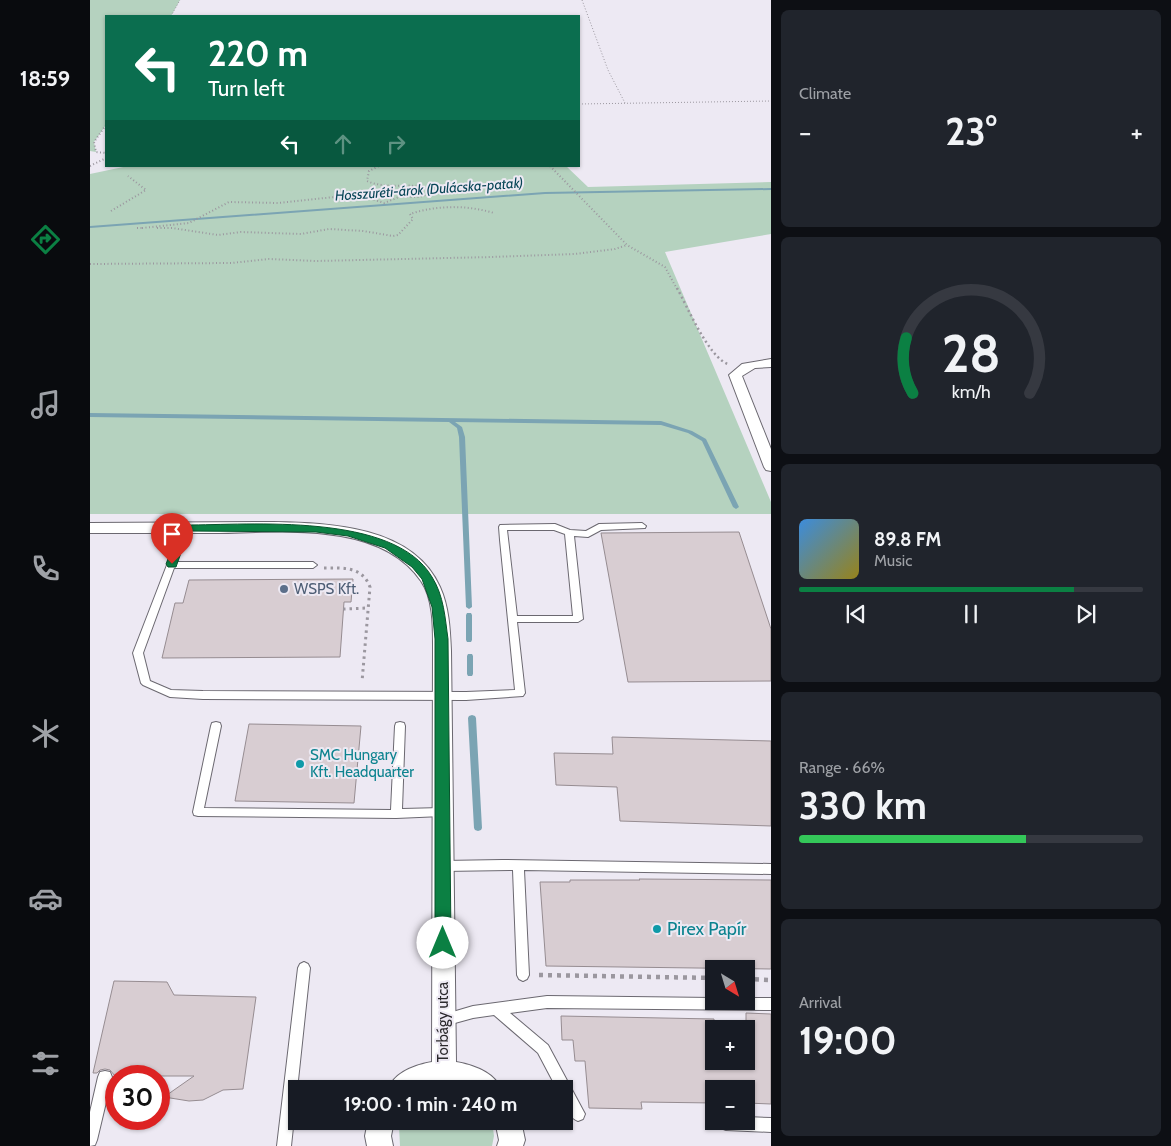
<!DOCTYPE html>
<meta charset="utf-8">
<style>
body{margin:0;font-family:Cabin,sans-serif;background:#20242c;color:#f1f3f6;height:100vh;display:flex;flex-direction:column;font-size:19px;white-space:nowrap}
*{box-sizing:border-box;margin:0}
p{font-size:16px;color:#9ea1a6}
.icon{flex:none;width:28px;height:28px;fill:none;stroke:currentColor;stroke-width:2;stroke-linecap:round;stroke-linejoin:round}
.map{position:relative;flex:1;overflow:hidden}
.sheet{display:flex;flex-direction:column;gap:10px;padding:10px;background:#0d0f14;width:400px}
.sheet>*{flex:none}
.hud{position:absolute;left:15px;top:15px;width:475px;height:152px;border-radius:0px;box-shadow:0 1px 4px #0004;background:#0b6e4f;color:#fff;overflow:hidden}
.needle{width:32px;rotate:142deg}
.buttons{position:absolute;left:615px;top:960px;display:grid;gap:10px}
.buttons a{display:grid;place-items:center;width:50px;height:50px;border-radius:0px;background:#171b24;box-shadow:0 1px 4px #0004;font-size:25px}
.speed{position:absolute;left:15px;top:1065px;display:flex;gap:10px;font-size:25px;font-weight:700;text-align:center}
.speed>*{display:grid;place-content:center;width:65px;height:65px;border-radius:50%;background:#171b24;box-shadow:0 1px 4px #0004;line-height:1}
.speed .limit{border:8px solid #d22;background:#fff;color:#111}
.pin{position:absolute;display:grid;place-items:center;width:42px;height:42px;color:#fff;margin:-51px -21px;border-radius:50% 50% 50% 0;rotate:-45deg;box-shadow:0 0 5px #0007}
.pin .icon{rotate:45deg}
.me{position:absolute;width:55px;margin:-28px;rotate:0deg;stroke-linejoin:round;filter:drop-shadow(0 0 4px #0008)}
.turn{display:flex;align-items:center;gap:18px;height:105px;padding:0 20px;font-size:22px}
.turn .icon{width:65px;height:65px;stroke-width:2.5}
.turn b{display:block;font-size:35px;line-height:42px}
.lanes{display:flex;align-items:center;height:48px;padding:0 20px;background:#0003;justify-content:center;gap:25px;direction:ltr}
.lanes .off{opacity:.35}
.big{font-size:38px;font-weight:700;line-height:1.1}
.sheet .card{flex:1;display:flex;flex-direction:column;justify-content:center;gap:8px;min-width:0;padding:0 18px;border-radius:8px;background:#20242c}
.sheet .dial{align-items:center;gap:0}
.dial svg{height:130px;overflow:visible;fill:none;stroke:#363941;stroke-width:7;stroke-linecap:round;text-anchor:middle}
.dial text{fill:#f1f3f6;stroke:none}
.song{display:flex;align-items:center;gap:15px}
.cover{width:60px;height:60px;border-radius:8px;background:linear-gradient(135deg,hsl(210 70% 55%),hsl(50 70% 35%))}
.played{height:5px;border-radius:2px;background:linear-gradient(90deg,#0b8043 80%,#363941 80%)}
.keys{display:flex;justify-content:space-around;direction:ltr}
.heat{display:flex;justify-content:space-between;align-items:center;font-size:28px;direction:ltr}
.charge{height:8px;border-radius:4px;background:linear-gradient(90deg,#34c759 66%,#363941 0)}
.trip{position:absolute;left:198px;top:1080px;width:285px;height:50px;border-radius:0px;background:#171b24;box-shadow:0 1px 4px #0004;font-weight:700;line-height:50px;text-align:center}
main{display:flex;flex:1;min-height:0}
.tab-bar{display:flex;flex-direction:column;width:90px;justify-content:space-around;align-items:center;background:#090b0e;color:#9ea1a6}
.tab-bar .icon{width:35px;height:35px}
.tab-bar .active{color:#0b8043}
.tab-bar b{font-size:22px;color:#f1f3f6}
.map>svg:first-child{display:block}
.green{fill:#b5d2bf}
.lines{fill:none;stroke-linecap:round;stroke-linejoin:round}
.stream{fill:#7ba4b3;fill-rule:evenodd}
.building{fill:#d8cdd2;stroke:#968c91}
.service-casing{stroke:#6b6870;stroke-width:2}
.minor-casing{stroke:#6b6870;stroke-width:2}
.path-far4{stroke:#9b979f;stroke-width:1;stroke-dasharray:1 2;stroke-linecap:butt}
.path-far3{stroke:#9b979f;stroke-width:2;stroke-dasharray:1 2.5;stroke-linecap:butt}
.path-far2{stroke:#9b979f;stroke-width:2.5;stroke-dasharray:2 3;stroke-linecap:butt}
.path-far1{stroke:#9b979f;stroke-width:3;stroke-dasharray:2.5 4;stroke-linecap:butt}
.path{stroke:#9b979f;stroke-width:4.5;stroke-dasharray:4 5;stroke-linecap:butt}
.service{fill:#fff;fill-rule:evenodd}
.minor{fill:#fff;fill-rule:evenodd}
.route{fill:#0b8043;stroke:#07532c}
.service-dot{fill:#5c6f8a;stroke:#ede9f3;stroke-width:2}
.culture-dot{fill:#0f9aa8;stroke:#ede9f3;stroke-width:2}
.labels{text-anchor:middle;dominant-baseline:central;stroke-width:4;stroke-linejoin:round;paint-order:stroke}
.far-water-label{font-size:14px;font-style:italic;fill:#074556;stroke:#ede9f3}
.service-label{font-size:15px;fill:#4e5e75;stroke:#ede9f3;text-anchor:start}
.culture-label{font-size:15px;fill:#0d838f;stroke:#ede9f3;text-anchor:start}
.street-label{font-size:15px;fill:#2b292d;stroke:#ede9f3}
.near-culture-label{font-size:18px;fill:#0d838f;stroke:#ede9f3;text-anchor:start}
</style>
<main>
<nav class="tab-bar">
<b>18:59</b>
<svg class="icon active" aria-label="directions" viewBox="0 0 24 24"><path d="M12 3l9 9-9 9-9-9zM9 14v-3h6M13 9l2 2-2 2"/></svg>
<svg class="icon" aria-label="music" viewBox="0 0 24 24"><path d="M9 18V5l10-2v13"/><circle cx="6" cy="18" r="3"/><circle cx="16" cy="16" r="3"/></svg>
<svg class="icon" aria-label="phone" viewBox="0 0 24 24"><path d="M5 4h4l2 5-3 2q2 4 5 5l2-3 5 2v4C11 20 4 13 5 4z"/></svg>
<svg class="icon" aria-label="climate" viewBox="0 0 24 24"><path d="M12 3v18M4 7l16 10M4 17L20 7"/></svg>
<svg class="icon" aria-label="car" viewBox="0 0 24 24"><path d="M5 17H2v-5l4-1 3-4h7l3 4 3 1v5h-3M9 17h6M6 11h13"/><circle cx="7" cy="17" r="2"/><circle cx="17" cy="17" r="2"/></svg>
<svg class="icon" aria-label="filters" viewBox="0 0 24 24"><path d="M4 7h16M4 17h16"/><circle cx="9" cy="7" r="2"/><circle cx="15" cy="17" r="2"/></svg>
</nav>
<div class="map">
<svg width="681" height="1146" viewBox="0 0 681 1146">
<rect width="100%" height="100%" fill="#ede9f3"/>
<path class="green" d="M0 0H90L81 16H16V125L4 142 6 152 0 151Z
M38 166H476L498 187 681 182V234L575 252 681 502V514H0V174Z
M311 1121H402L404 1136 402 1146H310L309 1126Z"/>
<g class="lines">
<path class="stream" d="M681 188V190L455 194 0 228V226L455 192Z
M0 413 571 421 602 431 616 439 649 507 646 509 643 507 612 441 598 433 571 425 365 422 372 427 375 437 382 607 379 609 376 607 369 437 367 428 359 422 0 417Z
M377 613H381L382 615V640L381 642H377L376 640V615Z
M378 654H382L383 656V674L382 676H378L377 674V656Z
M382 715 385 716 386 718 392 828 391 830 388 831 385 830 384 828 378 718 379 716Z"/>
</g>
<path class="building" d="M649 532 681 629V681L538 682 511 533Z
M263 579 261 602H254L250 657 72 658 85 603H93L99 580Z
M159 724 271 726 264 803 145 801Z
M522 737 681 741V826L530 821 527 787 466 785 464 753 523 754Z
M549 879 681 880V969L456 966 450 882H480V880H550Z
M24 981 77 982 84 995 166 997 153 1089 133 1090 113 1100 99 1101 74 1097 104 1076H25L20 1070 15 1069 10 1070 7 1073H3Z
M656 1013 681 1014V1104L656 1103V1089H624V1103L551 1102 552 1109 499 1108 495 1061H485L483 1040H472L471 1016 624 1019V1061H656Z"/>
<g class="lines">
<g class="service-casing">
<path id="service" d="M552 523 556 526 555 528 511 530 498 537 484 536 493 619 488 622H427L435 693 433 696 376 700 113 699 80 697 53 685 51 683 43 653 92 526 95 525 99 528 86 562H223L227 565 223 568H84L53 653 60 681 81 690 113 691 376 692 425 690 410 540 409 527 410 525 465 524 480 530 496 531 509 524ZM417 530H464L475 534 483 616H427Z
M126 722 130 723 131 726 114 808 301 810 305 726 306 723 310 722 314 723 315 726 312 809 352 808 356 809 357 812 356 815 352 816 306 818 108 816 104 815 103 812 121 726 122 723Z
M412 860 681 864V874L434 870 439 975 437 979 433 981 429 979 427 975 423 870 353 871 349 869 347 866 349 863 353 861Z
M214 962 218 964 220 968 201 1146H187L208 968 210 964Z
M457 996 624 998V1001H656V998H681V1010L457 1008 420 1013 458 1045 495 1114 493 1119 488 1121C476 1116 474 1100 474 1089H467L448 1053 404 1015 383 1018 354 1026 349 1024 348 1020 349 1016 383 1006Z
M15 1071 20 1072 22 1077 7 1140 5 1145 0 1146V1112L8 1077 10 1072Z
M656 1117 681 1118V1132L636 1130 631 1128 629 1123 630 1121H656Z"/>
</g>
<g class="minor-casing">
<path id="minor" d="M681 359V367L665 368 652 376 681 449V471L676 470 674 467 639 375 652 364Z
M183 522C240 523 323 526 350 587 359 607 360 629 361 651L366 1062C383 1065 404 1072 411 1089H377L354 1083 332 1089H298C305 1072 325 1065 342 1062L343 651C343 629 344 600 331 581 290 521 192 532 129 533 86 533 43 533 0 533V523Z
M278 1121H304L301 1136 303 1146H277L275 1136Z
M405 1121H431L435 1140 433 1146H407L409 1140Z"/>
</g>
<path class="path-far4" d="M492 0 518 70 535 103
M81 16 90 0
M489 104 681 101"/>
<path class="path-far3" d="M16 125 4 142 6 152 16 153
M0 166 16 158
M460 166 537 245 575 267 587 289
M21 211 56 190 38 176
M47 228H54
M52 228 99 223 139 202 188 203 254 196 276 197 294 203 309 197H329L349 191C326 180 300 191 277 181L279 171 289 166
M67 228H82L128 235 151 232 211 234 239 229 273 231 303 236 308 235 323 219 320 214C347 205 377 205 404 213
M0 264 141 263 179 259 226 261 402 257 485 254 525 249 537 245"/>
<path class="path-far2" d="M587 288C597 306 619 358 638 364"/>
<path class="path-far1" d="M234 568C253 568 272 566 280 587L272 682
M253 609 278 608"/>
<path class="path" d="M449 975 624 978
M656 979 681 980"/>
<use href="#service" class="service"/>
<use href="#minor" class="minor"/>
</g>
<path class="route" d="M95 525C161 525 304 512 342 577 354 596 355 618 358 639L361 943 359 948 353 950 348 948 345 943V639L342 607 332 579 322 567 295 548 258 536 226 532 99 531 87 564 86 567H78L76 564 90 528Z"/>
<circle class="service-dot" cx="194" cy="589" r="5"/>
<g class="culture-dot">
<circle cx="210" cy="764" r="5"/>
<circle cx="567" cy="929" r="5"/>
</g>
<g class="labels">
<g class="far-water-label">
<text transform="translate(339 189) rotate(-4)">Hosszúréti-árok (Dulácska-patak)</text>
</g>
<g class="service-label">
<text x="204" y="589">WSPS Kft.</text>
</g>
<g class="culture-label">
<text x="220" y="755">SMC Hungary<tspan x="220" dy="17">Kft. Headquarter</tspan></text>
</g>
<g class="street-label">
<text transform="translate(353 1022) rotate(-90)">Torbágy utca</text>
</g>
<g class="near-culture-label">
<text x="577" y="929">Pirex Papír</text>
</g>
</g>
</svg>
<div class="buttons">
<a><svg class="needle" viewBox="-14 -14 28 28"><path d="M0-13l5 13h-10z" fill="#e53935"/><path d="M0 13l5-13h-10z" fill="#9ea1a6"/></svg></a>
<a>+</a>
<a>−</a>
</div>
<div class="speed"><div class="limit">30</div></div>
<div class="pin" style="left:82px;top:564px;background:#d93025"><svg class="icon" aria-label="arrive" viewBox="0 0 24 24"><path d="M6 21V4h12l-3 4 3 4H6"/></svg></div>
<svg class="me" style="left:353px;top:943px" viewBox="-20 -20 40 40"><circle r="19" fill="#fff"/><path d="M0-13L10 11 0 6-10 11z" fill="#0b8043"/></svg>
<div class="trip">19:00 · 1 min · 240 m</div>
<div class="hud">
<div class="turn"><svg class="icon" aria-label="left" viewBox="0 0 24 24"><path d="M17 20v-9H6M10 6l-5 5 5 5"/></svg><div><b>220 m</b>Turn left</div></div>
<div class="lanes"><svg class="icon" aria-label="left" viewBox="0 0 24 24"><path d="M17 20v-9H6M10 6l-5 5 5 5"/></svg><svg class="icon off" aria-label="ahead" viewBox="0 0 24 24"><path d="M12 20V5M6 11l6-6 6 6"/></svg><svg class="icon off" aria-label="right" viewBox="0 0 24 24"><path d="M7 20v-9h11M14 6l5 5-5 5"/></svg></div>
</div>
</div>
<section class="sheet">
<div class="card"><p>Climate</p>
<div class="heat"><a>−</a><b class="big">23°</b><a>+</a></div>
</div>
<div class="card dial"><svg viewBox="0 0 100 80">
<path d="M14 69A42 42 0 1 1 86 69"/>
<path d="M14 69A42 42 0 0 1 10 35" stroke="#0b8043"/>
<text x="50" y="56" font-size="32" font-weight="700">28</text>
<text x="50" y="72" font-size="11">km/h</text>
</svg></div>
<div class="card">
<div class="song"><i class="cover"></i><div><b>89.8 FM</b><p>Music</p></div></div>
<div class="played"></div>
<div class="keys"><svg class="icon" aria-label="previous" viewBox="0 0 24 24"><path d="M18 5L8 12l10 7zM5 5v14"/></svg><svg class="icon" aria-label="pause" viewBox="0 0 24 24"><path d="M8 5v14M16 5v14"/></svg><svg class="icon" aria-label="next" viewBox="0 0 24 24"><path d="M6 5l10 7-10 7zM19 5v14"/></svg></div>
</div>
<div class="card"><p>Range · 66%</p><b class="big">330 km</b><div class="charge"></div></div>
<div class="card"><p>Arrival</p><b class="big">19:00</b></div>
</section>
</main>
